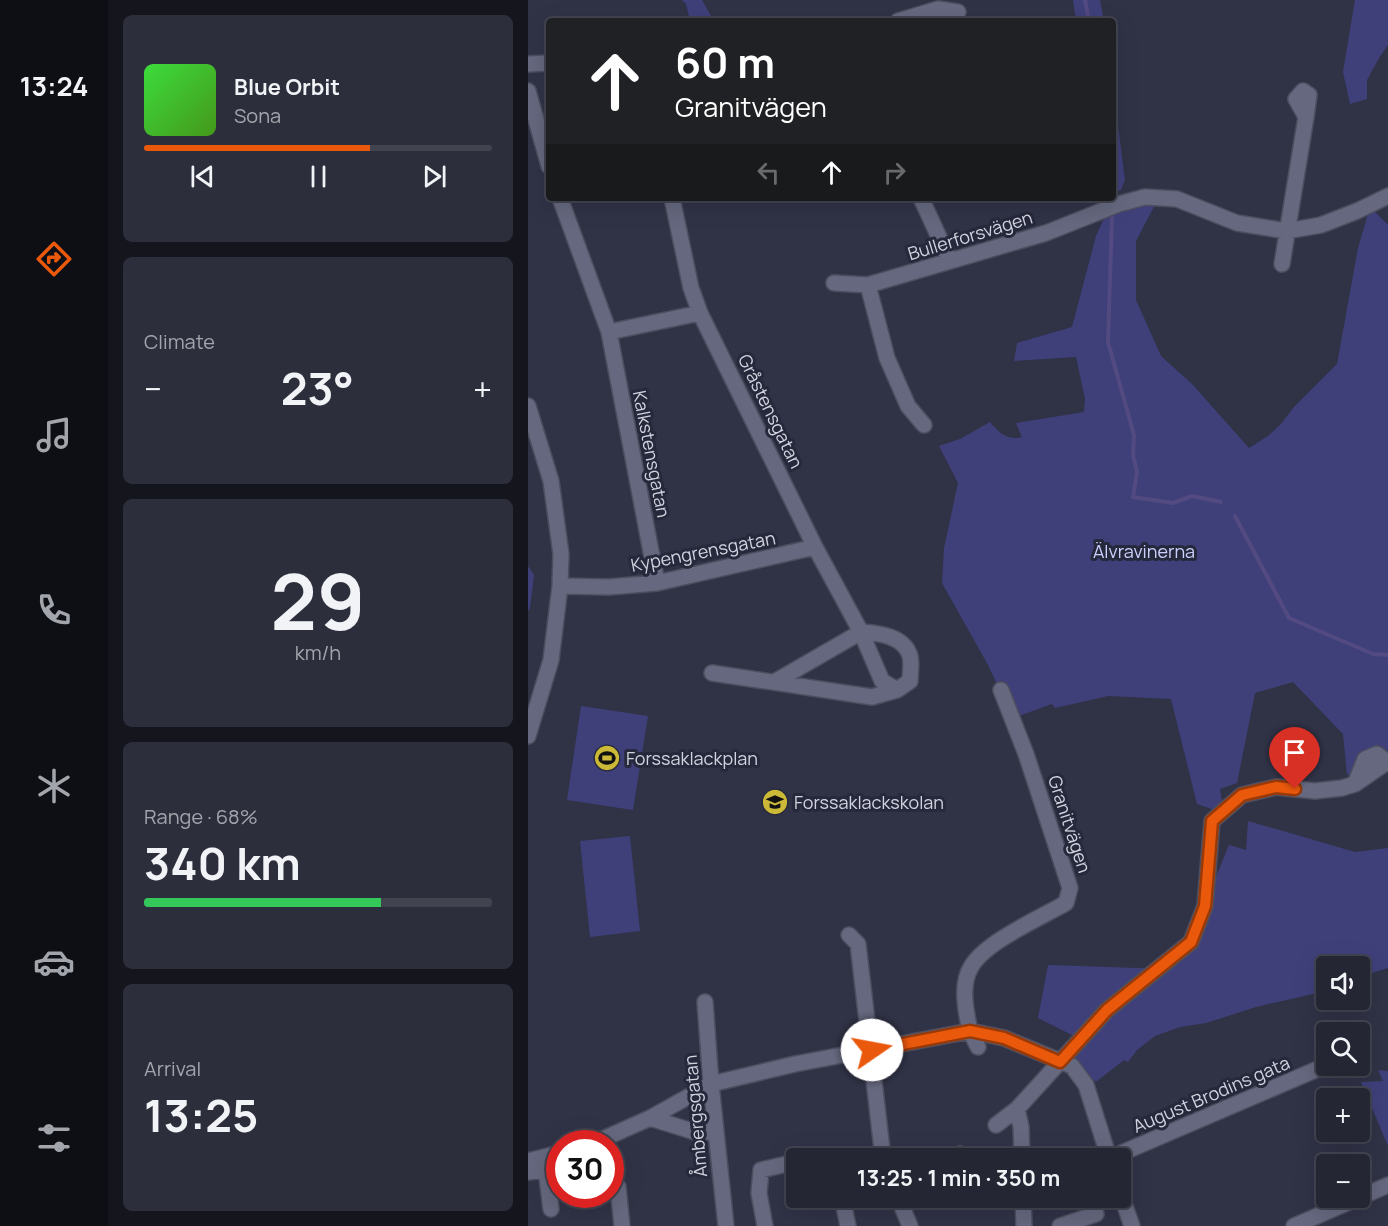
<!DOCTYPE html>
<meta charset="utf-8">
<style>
body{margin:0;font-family:Manrope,sans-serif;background:#2c2e3c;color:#f1f3f6;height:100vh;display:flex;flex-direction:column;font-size:22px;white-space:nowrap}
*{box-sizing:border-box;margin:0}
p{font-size:20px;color:#a3a5ac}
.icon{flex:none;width:33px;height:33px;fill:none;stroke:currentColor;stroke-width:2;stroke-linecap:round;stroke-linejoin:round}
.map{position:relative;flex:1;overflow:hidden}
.details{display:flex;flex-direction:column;gap:15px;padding:15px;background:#14151d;width:420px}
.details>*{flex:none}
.guide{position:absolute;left:18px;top:18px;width:570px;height:183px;border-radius:6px;box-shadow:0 6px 24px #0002,0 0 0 2px #41434f;background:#202124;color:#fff;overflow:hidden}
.tools{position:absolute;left:788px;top:956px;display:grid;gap:12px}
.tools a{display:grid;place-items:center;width:54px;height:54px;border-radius:6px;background:#242634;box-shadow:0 6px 24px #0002,0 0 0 2px #41434f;font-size:30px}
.speed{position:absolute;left:18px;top:1130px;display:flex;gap:12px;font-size:30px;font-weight:700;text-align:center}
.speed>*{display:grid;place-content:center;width:78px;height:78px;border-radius:50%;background:#242634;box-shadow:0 6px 24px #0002,0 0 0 2px #41434f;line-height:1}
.speed .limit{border:9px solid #d22;background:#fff;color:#111}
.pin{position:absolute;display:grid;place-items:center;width:51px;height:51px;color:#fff;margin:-62px -26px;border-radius:50% 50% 50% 0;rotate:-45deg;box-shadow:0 0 6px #0007}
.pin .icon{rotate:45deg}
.me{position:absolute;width:66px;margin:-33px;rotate:78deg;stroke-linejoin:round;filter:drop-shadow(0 0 4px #0008)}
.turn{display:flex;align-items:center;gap:21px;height:126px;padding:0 30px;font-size:27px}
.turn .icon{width:78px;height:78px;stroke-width:2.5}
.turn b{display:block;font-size:42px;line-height:51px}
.lanes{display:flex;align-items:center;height:57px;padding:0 30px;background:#0003;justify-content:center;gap:30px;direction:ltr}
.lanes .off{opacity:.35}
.big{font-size:45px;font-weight:700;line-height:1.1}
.details .tile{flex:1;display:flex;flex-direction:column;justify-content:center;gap:9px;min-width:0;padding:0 21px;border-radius:9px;background:#2c2e3c}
.details .dial{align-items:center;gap:0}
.dial b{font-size:78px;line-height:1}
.song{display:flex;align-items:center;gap:18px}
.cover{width:72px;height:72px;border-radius:9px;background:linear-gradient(135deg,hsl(120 70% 55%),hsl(100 70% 35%))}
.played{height:6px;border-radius:3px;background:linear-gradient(90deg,#ea580c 65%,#41434f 65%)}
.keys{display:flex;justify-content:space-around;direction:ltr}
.heat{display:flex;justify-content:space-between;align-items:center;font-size:33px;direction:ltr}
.charge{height:9px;border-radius:4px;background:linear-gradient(90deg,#34c759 68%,#41434f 0)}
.trip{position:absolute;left:258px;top:1148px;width:345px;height:60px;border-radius:6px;background:#242634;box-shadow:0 6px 24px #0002,0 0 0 2px #41434f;font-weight:700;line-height:60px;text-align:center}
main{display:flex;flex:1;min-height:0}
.menu{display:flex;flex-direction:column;width:108px;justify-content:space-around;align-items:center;background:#0e0f15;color:#a3a5ac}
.menu .icon{width:42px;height:42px}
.menu .selected{color:#ea580c}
.menu b{font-size:27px;color:#f1f3f6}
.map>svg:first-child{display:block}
.green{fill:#3f407a}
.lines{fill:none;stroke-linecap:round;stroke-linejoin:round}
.stream{stroke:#524a80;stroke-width:4}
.minor-casing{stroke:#4c4d5e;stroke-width:18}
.minor{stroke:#65687e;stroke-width:15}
.route-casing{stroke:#983908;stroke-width:15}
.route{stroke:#ea580c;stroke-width:10}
.labels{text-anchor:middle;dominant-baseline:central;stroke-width:6;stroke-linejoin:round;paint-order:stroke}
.street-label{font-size:18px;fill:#d1d3df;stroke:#26283b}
.park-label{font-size:18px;fill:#cdd1fd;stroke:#26283b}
.poi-label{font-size:18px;fill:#d1d3df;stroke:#26283b;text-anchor:start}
</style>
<main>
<nav class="menu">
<b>13:24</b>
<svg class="icon selected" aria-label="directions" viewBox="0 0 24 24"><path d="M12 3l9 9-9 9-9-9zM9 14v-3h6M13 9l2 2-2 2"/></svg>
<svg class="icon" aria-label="music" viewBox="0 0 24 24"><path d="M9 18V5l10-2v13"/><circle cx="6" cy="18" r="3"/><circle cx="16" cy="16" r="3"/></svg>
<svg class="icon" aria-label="phone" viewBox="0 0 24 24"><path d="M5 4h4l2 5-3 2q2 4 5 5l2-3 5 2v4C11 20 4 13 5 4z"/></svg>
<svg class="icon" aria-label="climate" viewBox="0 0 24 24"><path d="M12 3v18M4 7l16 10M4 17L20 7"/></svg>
<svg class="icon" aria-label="car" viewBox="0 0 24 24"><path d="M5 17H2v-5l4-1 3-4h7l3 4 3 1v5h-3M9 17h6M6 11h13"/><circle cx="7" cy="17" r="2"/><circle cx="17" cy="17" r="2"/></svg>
<svg class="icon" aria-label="filters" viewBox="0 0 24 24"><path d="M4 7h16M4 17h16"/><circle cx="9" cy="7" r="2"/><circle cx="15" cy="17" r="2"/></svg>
</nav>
<section class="details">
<div class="tile">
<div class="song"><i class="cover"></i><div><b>Blue Orbit</b><p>Sona</p></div></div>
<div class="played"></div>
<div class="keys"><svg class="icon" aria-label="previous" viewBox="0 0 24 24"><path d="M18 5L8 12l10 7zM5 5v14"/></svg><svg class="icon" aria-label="pause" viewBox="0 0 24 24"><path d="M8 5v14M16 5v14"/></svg><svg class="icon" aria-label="next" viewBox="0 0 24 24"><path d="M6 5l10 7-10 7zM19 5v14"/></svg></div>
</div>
<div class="tile"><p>Climate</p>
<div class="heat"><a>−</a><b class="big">23°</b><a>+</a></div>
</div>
<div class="tile dial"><b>29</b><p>km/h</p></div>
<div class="tile"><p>Range · 68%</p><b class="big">340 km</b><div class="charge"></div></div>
<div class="tile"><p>Arrival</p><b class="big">13:25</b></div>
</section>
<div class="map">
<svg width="860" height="1226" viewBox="0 0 860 1226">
<rect width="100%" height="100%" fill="#303246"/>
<path class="green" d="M154 0H174L186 21H162L158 4Z
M545 0H572L576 21H548Z
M827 0H860V45L851 58 839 80V99L822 104 815 72Z
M585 86 597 180 593 190 585 193Z
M629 201 608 241V300L633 356 664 384 721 448 740 436 753 424 766 407 809 364 830 248 842 207 860 225V750L850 759 819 775 815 734 765 682 727 693 709 783 692 789 696 813 669 804 643 699 580 696 527 708 524 704 485 718 460 665 414 583 416 548 430 483 411 446 432 439 462 422C471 433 480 441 494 437L488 423 556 412 557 399 548 357 486 361 489 343 544 327 568 236 577 216 582 218 584 221 587 208Z
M0 566 6 575 2 608 0 611Z
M53 706 120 716 105 810 39 800Z
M720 821 827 852 860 848V968L831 977V966H798V991L728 1007 678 1023 652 1027 627 1036 609 1050 600 1062 596 1060 569 1081 559 1080 543 1058 558 1042 510 1018 520 965 639 969 672 916 701 845 718 850Z
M102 836 112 931 62 937 52 841Z
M850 1070 860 1071V1146L833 1082 855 1081Z"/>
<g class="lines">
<path class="stream" d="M557 0 561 21
M584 217 580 342 606 435 605 455 609 472 605 497 645 503 664 496 693 502
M707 516 761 618 845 654 860 655"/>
<g class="minor-casing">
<path id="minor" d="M370 21 410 9 430 12
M0 64 21 63
M0 91 21 166
M32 198 81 332 129 583
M144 198 163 288 172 313 287 547 333 632 354 681 369 690 382 681C382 674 384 663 382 656 376 636 351 633 333 632
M393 198 422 261
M754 264 778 117 781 95 775 91 768 99 778 117
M306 283 340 285 518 233 591 204 617 197 649 199 709 223 759 231 793 225 829 211 860 196
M340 285 359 358 380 406 396 425
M81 332 172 313
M0 406 23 481 33 554 32 586 23 660 0 736
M32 586 81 587 129 583 287 547
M184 673 344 697 369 690
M248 681 333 632
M473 690 498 754 542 888 538 903C512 918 457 942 443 967 432 985 438 1012 442 1031L476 1038 544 1066 558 1085 581 1158
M321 935 330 944 355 1158
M177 1002 183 1084 198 1226
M122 1118 167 1132H188
M468 1125 489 1109
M66 1143 122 1118 183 1084 267 1064 442 1031 450 1047
M427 1158 432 1154
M494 1158 493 1127 489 1109 579 1010 663 942 677 906 684 821 714 795 748 787 787 791 814 788 827 784 859 762 849 754 837 759 827 784
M582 1158 799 1065
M0 1161 32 1153
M18 1170 23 1209
M0 1172 32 1168
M82 1176 90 1187 94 1226
M592 1192 604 1226
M314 1197 320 1226
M370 1197 382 1226
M495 1197 496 1226
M237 1226 231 1193 233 1170 268 1162
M532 1226 568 1214
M766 1226 860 1185"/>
</g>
<use href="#minor" class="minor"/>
</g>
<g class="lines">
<g class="route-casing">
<path id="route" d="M344 1050 442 1031 476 1038 532 1062 579 1010 663 942 677 906 684 821 714 795 748 787 767 789"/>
</g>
<use href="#route" class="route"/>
</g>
<defs>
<g id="stadium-disc" transform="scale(1.35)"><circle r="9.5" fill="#ccb938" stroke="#26283b"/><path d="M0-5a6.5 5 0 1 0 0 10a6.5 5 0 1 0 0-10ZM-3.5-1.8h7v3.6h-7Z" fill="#111"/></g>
<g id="school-disc" transform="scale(1.35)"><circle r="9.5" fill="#ccb938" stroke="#26283b"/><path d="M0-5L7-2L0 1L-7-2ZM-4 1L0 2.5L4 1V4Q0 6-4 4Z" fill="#111"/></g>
</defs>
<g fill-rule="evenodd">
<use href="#stadium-disc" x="79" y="758"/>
<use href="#school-disc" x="247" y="802"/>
</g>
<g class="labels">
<g class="street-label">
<text transform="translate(442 235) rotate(-17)">Bullerforsvägen</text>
<text transform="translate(243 411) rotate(64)">Gråstensgatan</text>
<text transform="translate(124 454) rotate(79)">Kalkstensgatan</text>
<text transform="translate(175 551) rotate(-11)">Kypengrensgatan</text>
<text transform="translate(542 824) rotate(72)">Granitvägen</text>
<text transform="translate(683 1094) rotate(-23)">August Brodins gata</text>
<text transform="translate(167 1116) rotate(-95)">Åmbergsgatan</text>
</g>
<g class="park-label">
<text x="616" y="551">Älvravinerna</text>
</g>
<g class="poi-label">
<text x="98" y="758">Forssaklackplan</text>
<text x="266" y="802">Forssaklackskolan</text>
</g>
</g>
</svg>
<div class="tools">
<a><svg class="icon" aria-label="sound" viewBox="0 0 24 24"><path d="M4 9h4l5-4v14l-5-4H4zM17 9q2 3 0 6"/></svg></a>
<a><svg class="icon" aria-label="search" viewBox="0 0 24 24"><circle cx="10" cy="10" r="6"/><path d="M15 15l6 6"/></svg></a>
<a>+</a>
<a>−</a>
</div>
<div class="speed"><div class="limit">30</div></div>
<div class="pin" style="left:767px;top:789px;background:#d93025"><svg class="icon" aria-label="arrive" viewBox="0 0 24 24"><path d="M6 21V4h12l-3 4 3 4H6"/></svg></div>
<svg class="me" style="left:344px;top:1050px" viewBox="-20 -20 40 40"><circle r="19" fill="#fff"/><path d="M0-13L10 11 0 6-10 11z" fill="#ea580c"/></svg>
<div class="trip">13:25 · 1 min · 350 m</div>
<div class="guide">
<div class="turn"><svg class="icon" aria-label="ahead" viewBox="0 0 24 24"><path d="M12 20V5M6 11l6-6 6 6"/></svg><div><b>60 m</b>Granitvägen</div></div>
<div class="lanes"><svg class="icon off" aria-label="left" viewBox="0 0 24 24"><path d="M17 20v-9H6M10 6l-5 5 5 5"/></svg><svg class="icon" aria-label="ahead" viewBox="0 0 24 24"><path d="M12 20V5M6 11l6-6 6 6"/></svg><svg class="icon off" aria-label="right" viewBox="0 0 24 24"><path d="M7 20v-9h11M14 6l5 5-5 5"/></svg></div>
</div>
</div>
</main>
